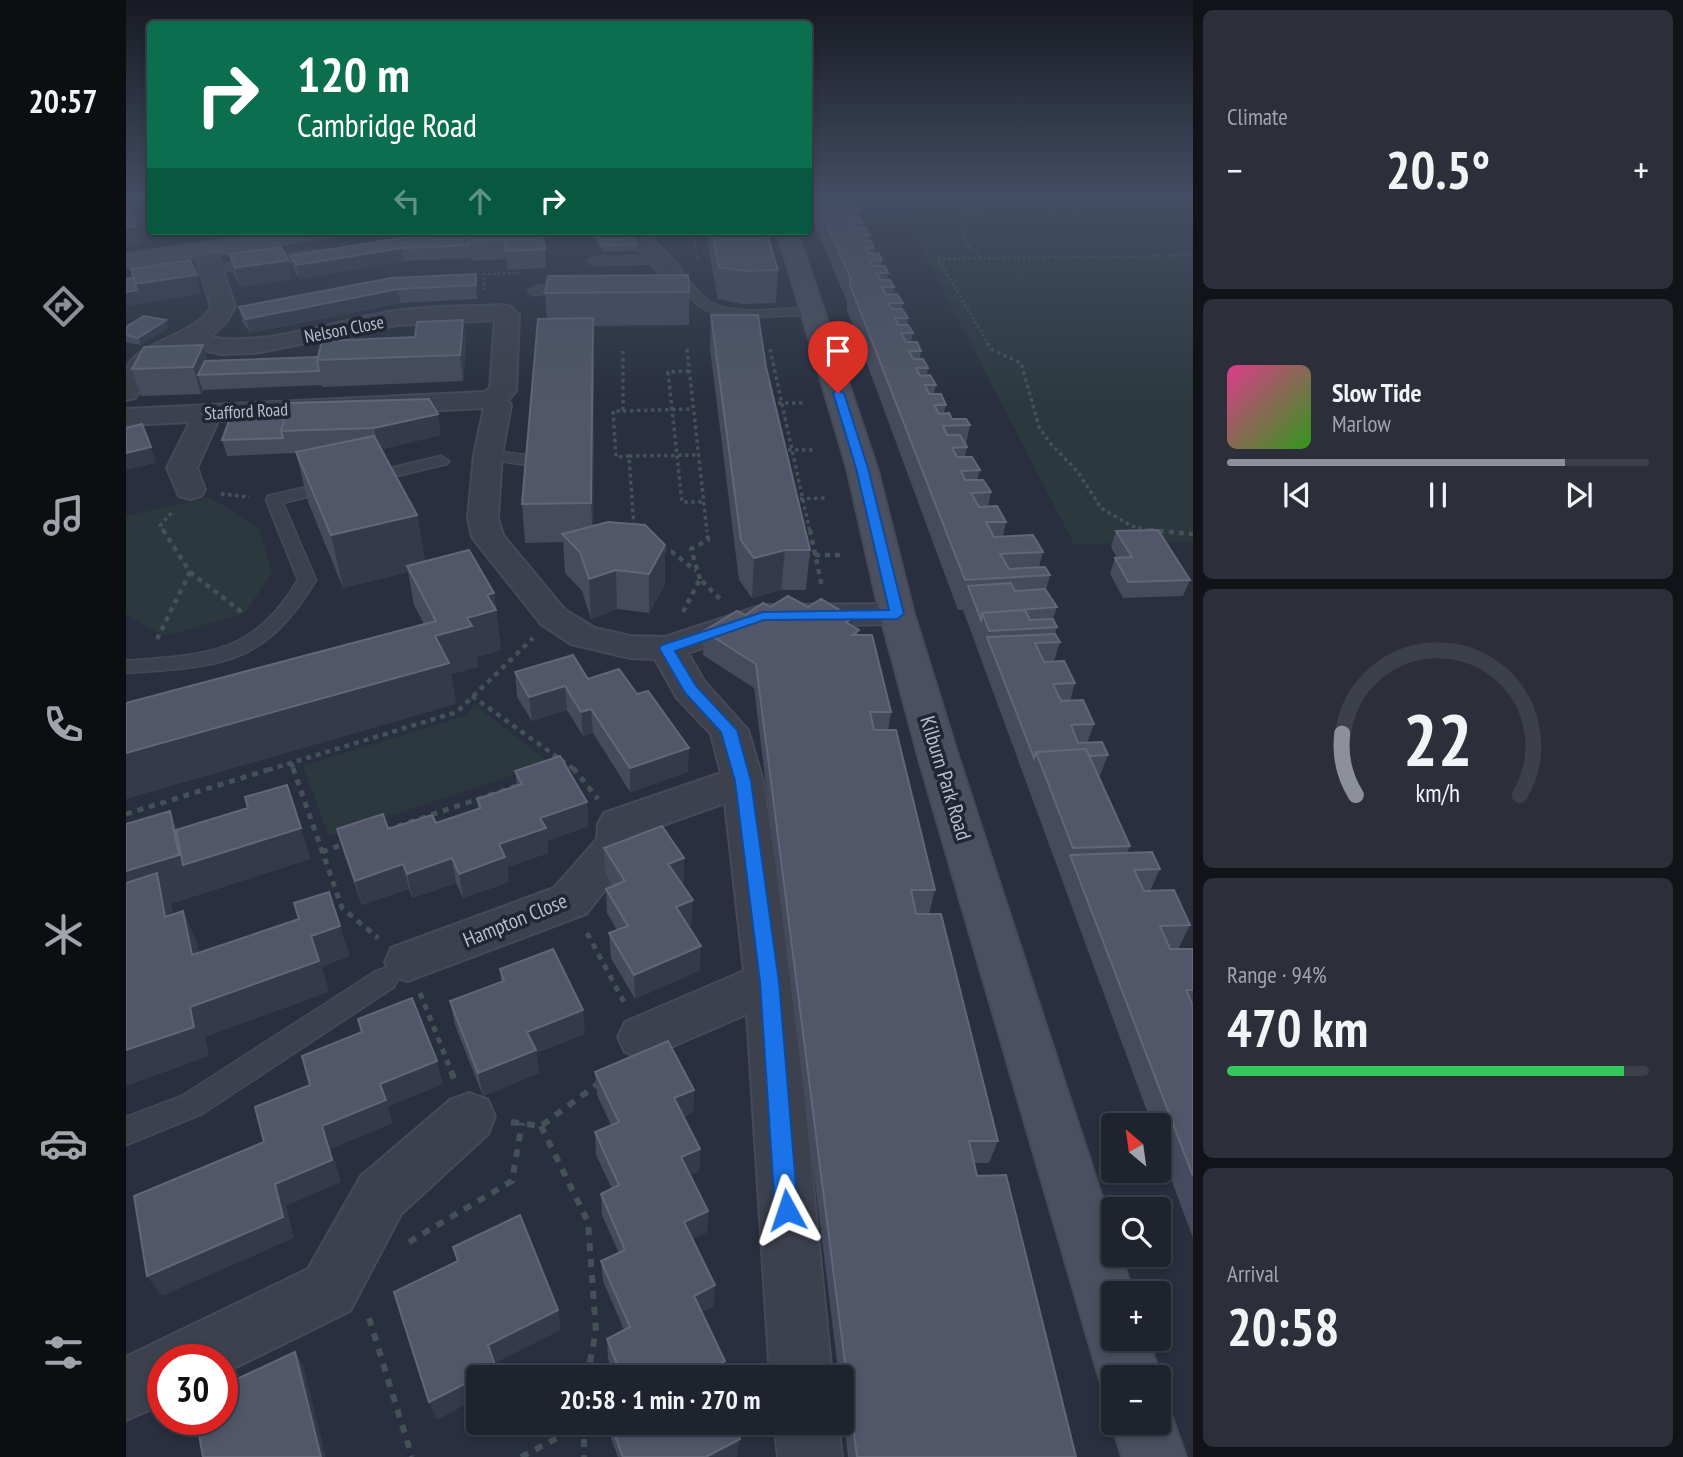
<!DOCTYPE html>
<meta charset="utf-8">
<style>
body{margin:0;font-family:"PT Sans Narrow",sans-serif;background:#2c2f3a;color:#f1f3f6;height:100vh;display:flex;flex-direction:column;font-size:26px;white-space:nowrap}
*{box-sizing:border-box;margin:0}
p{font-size:23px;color:#a1a4aa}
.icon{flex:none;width:38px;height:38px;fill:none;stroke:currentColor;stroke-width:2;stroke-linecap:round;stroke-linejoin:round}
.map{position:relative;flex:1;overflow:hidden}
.drawer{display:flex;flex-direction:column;gap:10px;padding:10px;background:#111319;width:490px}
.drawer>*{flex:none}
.guide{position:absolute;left:21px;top:21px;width:665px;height:214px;border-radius:7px;box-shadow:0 4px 10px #0003,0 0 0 2px #3c404a;background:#0b6e4f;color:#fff;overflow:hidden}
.needle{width:46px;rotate:331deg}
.controls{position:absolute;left:975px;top:1113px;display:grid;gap:14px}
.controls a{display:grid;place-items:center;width:70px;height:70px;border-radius:7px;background:#1f232e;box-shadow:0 4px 10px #0003,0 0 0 2px #3c404a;font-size:35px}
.speed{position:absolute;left:21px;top:1344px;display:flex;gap:14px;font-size:35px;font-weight:700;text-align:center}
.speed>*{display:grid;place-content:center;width:91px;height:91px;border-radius:50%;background:#1f232e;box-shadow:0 4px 10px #0003,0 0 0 2px #3c404a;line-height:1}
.speed .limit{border:10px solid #d22;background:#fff;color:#111}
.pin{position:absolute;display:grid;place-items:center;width:60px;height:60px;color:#fff;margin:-72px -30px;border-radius:50% 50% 50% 0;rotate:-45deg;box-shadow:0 0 7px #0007}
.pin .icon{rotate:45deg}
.me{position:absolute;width:77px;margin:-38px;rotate:355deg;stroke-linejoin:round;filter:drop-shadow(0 0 5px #0008)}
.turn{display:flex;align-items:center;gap:24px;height:147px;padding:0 35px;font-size:32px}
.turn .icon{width:91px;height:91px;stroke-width:2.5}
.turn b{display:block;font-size:49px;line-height:60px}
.lanes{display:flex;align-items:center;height:66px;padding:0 35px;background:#0003;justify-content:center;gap:35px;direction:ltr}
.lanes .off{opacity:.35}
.big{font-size:52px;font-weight:800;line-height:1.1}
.drawer .card{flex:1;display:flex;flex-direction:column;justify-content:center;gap:10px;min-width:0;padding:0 24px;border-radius:10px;background:#2c2f3a}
.drawer .dial{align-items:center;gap:0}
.dial svg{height:182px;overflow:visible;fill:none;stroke:#3c404a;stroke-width:7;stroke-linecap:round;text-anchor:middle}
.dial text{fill:#f1f3f6;stroke:none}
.song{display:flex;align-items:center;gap:21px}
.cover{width:84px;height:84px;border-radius:10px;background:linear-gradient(135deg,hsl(330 70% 55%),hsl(110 70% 35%))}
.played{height:7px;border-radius:4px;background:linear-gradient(90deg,#8c9099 80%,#3c404a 80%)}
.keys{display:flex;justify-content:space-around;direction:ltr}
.heat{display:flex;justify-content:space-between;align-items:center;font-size:38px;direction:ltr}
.charge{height:10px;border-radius:5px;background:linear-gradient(90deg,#34c759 94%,#3c404a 0)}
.trip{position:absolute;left:340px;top:1365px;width:388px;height:70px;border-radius:7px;background:#1f232e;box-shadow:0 4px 10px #0003,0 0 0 2px #3c404a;font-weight:800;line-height:70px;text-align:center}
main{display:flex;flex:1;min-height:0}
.tabs{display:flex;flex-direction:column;width:126px;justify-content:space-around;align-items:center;background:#0c0e12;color:#a1a4aa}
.tabs .icon{width:49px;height:49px}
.tabs .active{color:#8c9099}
.tabs b{font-size:32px;color:#f1f3f6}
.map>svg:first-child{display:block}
.green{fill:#2b393f}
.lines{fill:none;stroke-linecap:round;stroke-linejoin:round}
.service-casing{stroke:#464a57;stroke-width:3}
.minor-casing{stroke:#464a57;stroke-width:4}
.secondary-casing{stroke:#464a57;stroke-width:4}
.path-far4{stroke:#445257;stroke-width:2.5;stroke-dasharray:2.5 2.5;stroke-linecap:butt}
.path-far3{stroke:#445257;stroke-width:3.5;stroke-dasharray:3.5 3.5;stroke-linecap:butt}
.path-far2{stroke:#445257;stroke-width:4.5;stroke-dasharray:5 5;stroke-linecap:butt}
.path-far1{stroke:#445257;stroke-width:5;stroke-dasharray:6 6;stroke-linecap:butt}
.path{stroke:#445257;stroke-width:6;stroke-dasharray:8 8;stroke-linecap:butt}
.service{fill:#3d414e;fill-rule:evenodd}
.minor{fill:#3d414e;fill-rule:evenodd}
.secondary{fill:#4b5060;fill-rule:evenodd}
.wall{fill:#454b5c}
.shaded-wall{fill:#343a4b}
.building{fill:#515768;stroke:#626777;stroke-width:2}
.route{fill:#1a73e8;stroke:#114b97;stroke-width:2}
.labels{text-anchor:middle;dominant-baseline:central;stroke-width:7;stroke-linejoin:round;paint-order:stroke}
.far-street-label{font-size:18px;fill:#b9bdc9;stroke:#222633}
.street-label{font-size:21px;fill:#b9bdc9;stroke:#222633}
</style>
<main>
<nav class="tabs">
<b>20:57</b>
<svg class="icon active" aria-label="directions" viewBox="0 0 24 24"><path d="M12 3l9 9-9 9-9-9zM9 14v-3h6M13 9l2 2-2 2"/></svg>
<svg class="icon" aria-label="music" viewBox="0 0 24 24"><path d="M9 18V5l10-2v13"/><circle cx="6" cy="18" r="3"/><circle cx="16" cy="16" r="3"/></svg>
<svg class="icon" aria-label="phone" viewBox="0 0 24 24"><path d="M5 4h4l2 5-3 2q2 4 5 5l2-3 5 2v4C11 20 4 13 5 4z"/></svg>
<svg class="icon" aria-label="climate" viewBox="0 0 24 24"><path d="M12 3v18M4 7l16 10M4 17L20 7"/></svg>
<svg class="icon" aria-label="car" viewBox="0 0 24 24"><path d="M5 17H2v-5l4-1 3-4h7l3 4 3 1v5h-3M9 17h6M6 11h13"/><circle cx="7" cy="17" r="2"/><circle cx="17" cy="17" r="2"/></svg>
<svg class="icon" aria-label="filters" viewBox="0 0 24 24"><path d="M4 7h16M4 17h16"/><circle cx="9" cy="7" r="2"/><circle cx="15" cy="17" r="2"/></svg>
</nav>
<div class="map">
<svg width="1067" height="1457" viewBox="0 0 1067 1457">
<rect width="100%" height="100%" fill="#292f3e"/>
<path class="green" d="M769 197H1067V542L948 544Z
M83 497 133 528 146 572 118 614 38 636 0 615V516Z
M348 704 424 763 203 836 177 766 342 715Z"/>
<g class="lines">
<g class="service-casing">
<path id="service" d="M39 231H71C64 236 46 236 39 231Z
M192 250 198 254 196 256 0 287V279Z
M532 256 536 257V263L468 265 462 261 468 257Z
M545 268C560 274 570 291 582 301 604 317 660 308 687 307L693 311 687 315 614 317 582 311 573 306 541 275 539 272Z
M447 281 451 282V288L408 295 402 291 408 287Z
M362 450 406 456 414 461 406 466 356 458 354 455Z
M315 456 323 461 321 464 241 483 233 478 235 475Z
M206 481 214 486 212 489 157 503 190 580C138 667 94 666 0 673V661C81 654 126 656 172 580L140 500 142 496Z
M259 968 268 971 272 979 268 987 76 1114 0 1145V1117L56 1096 250 971Z"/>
</g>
<g class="minor-casing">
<path id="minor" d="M497 231H518L553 267 556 272 553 277H537Z
M79 243 87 244 90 249 109 307 100 322 84 337C133 348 218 319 269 311 305 306 342 307 377 305L385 307 393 315 390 391 382 400 385 405 376 455 372 518 377 535 439 610 469 628 504 636 539 637 637 605 771 604 783 607 788 614 783 621 771 624 640 626 562 653 578 681 622 730 637 781 667 982 706 1377H644L621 1014 517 1059 499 1052 492 1037 499 1022 618 971 599 803 514 833 513 843 507 854 460 914 282 981 265 976 259 962 265 948 428 888 471 839 472 824 478 813 595 773 585 734 551 698 529 659 504 658 445 644 415 624 346 537 342 518 348 455 358 408 92 421 71 468 79 490 75 496 64 499 53 496 41 468 64 422 0 425V409L358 392 364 388 369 320 271 325 129 353 95 354 65 347 31 365 9 398 0 400C0 391 0 381 0 372 5 342 70 337 85 307L68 249 71 244Z
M343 1093 362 1100 369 1117 362 1134 275 1214 224 1311 96 1374V1360H37V1404L0 1420V1357L182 1269 235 1176 324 1100Z
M648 1423H712L716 1457H652Z"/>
</g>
<g class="secondary-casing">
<path id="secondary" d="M159 231H211L208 235 201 237 0 268V254Z
M651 231H671L751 468 788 614 833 759 987 1231V1255H995L1007 1293H987V1339H1022L1035 1377 1032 1383V1377H987V1401L982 1399 973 1377 793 759 754 614 721 468Z
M1032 1397 1040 1401 1060 1457H996L986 1423 987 1421 1032 1423Z"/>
</g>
<path class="path-far4" d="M930 208 939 197
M567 231 571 258
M855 258 841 244 832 216C885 194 954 224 1004 197
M358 290V274L393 273
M863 345 812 259 1067 255"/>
<path class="path-far3" d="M861 343 865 349 895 363 913 427 923 442 952 472 975 508 1006 526 1029 532
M561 349 581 532
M644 349 684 532
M497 351V411H487L490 457 503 456 508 528
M563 371 542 372 556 502H578
M645 403H677
M497 411 567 409
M655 450H689
M503 456 572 455
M95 494 124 497
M667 499 701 498
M38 532 34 526 47 511"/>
<path class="path-far2" d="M684 530 696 587
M1023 530 1067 534
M535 550 546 552 570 571
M679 555H715
M64 572 118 614
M574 579 565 549 582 540 581 530
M557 612 574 579 596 601
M31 639 64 572 37 530
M346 696 449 770
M165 763 168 770
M142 770 331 712 407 638"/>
<path class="path-far1" d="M167 768 216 908 252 938
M447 768 472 799
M0 814 148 768
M260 830 394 785
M196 852 218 844
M461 933 498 1002
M294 993 326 1073"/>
<path class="path" d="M325 1071 328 1079
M385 1122 415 1126 473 1083
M415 1126 462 1222 470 1331 461 1377
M283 1242 386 1181 396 1123
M243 1318 286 1457
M458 1423V1457
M395 1457 458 1424"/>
<use href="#service" class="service"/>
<use href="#minor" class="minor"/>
<use href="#secondary" class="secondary"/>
</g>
<path class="wall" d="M682 197H728L730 200 729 205 733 211 732 217 737 223V228L744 235 743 241 748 248V253L756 260 755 266 762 273 761 280 768 287 767 294 777 303 776 309 782 318 781 325 787 333 785 342 795 351 794 359 802 368 801 376 810 385 808 394 820 405 818 413 826 419 844 425 840 445 841 447 839 457 854 470 851 480 865 492 862 507 880 522 877 536 917 552 913 567 924 575 920 590 931 607 927 619 931 627 929 634 934 642 928 661 949 683 944 701 968 724 961 743 982 755 973 778 1004 846 1001 853 1034 869 1024 891 1064 925 1052 949H1067V1238L1032 1144V1125H1026L837 610H832L721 310V302L682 208Z
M461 231H501L511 244V250L478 252Z
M579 231H640L652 270 650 303 616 304 592 299Z
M378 233 419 249 420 268 381 270V259L345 261V258L277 261 173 279 167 269 164 256Z
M103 254 162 260 166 279 114 287 108 274Z
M350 274 351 299 274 303 124 333 116 321 113 307Z
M563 292V325L467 326 468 352 467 526 539 584 523 613 491 609 465 619 456 591 439 573 437 542 399 543 396 504 421 319 419 293Z
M585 315 640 367 684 550 680 590H655L626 598 613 580 584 349Z
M40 320 42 328 15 345 0 342V327Z
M337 320 340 346 337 381 196 387V385L77 390 75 394 15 396 6 369 82 361 192 357 289 337Z
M106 413 315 435 256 449 291 515 299 561 368 593 375 650 351 657 352 667 325 674 330 704 298 624 288 605 282 572 217 588 182 502 170 453 101 456 96 440Z
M990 531 1064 580 1057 596 997 598 984 574 989 558H991L985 547Z
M644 607H682L727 618 726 625 733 635 765 712 762 730 809 890 803 914 872 1141 863 1163H848L851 1176 950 1457H722L716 1403V1377H713L628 688 577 655 578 631Z
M389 672 462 679 562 772 504 792 467 733 457 736 441 710 406 721 391 697Z
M389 771 461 802 462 826 421 841 422 853 381 867 383 882 337 898 330 883 286 898 283 889 236 905 218 854 211 829H262L310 823 352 809 351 799 391 786Z
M478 848 558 882 555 883 566 924 562 926 574 970 509 999 485 958 483 933 491 930 481 913 480 889 487 886 479 872Z
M374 969 459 1034 410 1053 413 1073 357 1096 329 1025 324 1001 375 982Z
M469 1072 568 1090 567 1112 557 1117 574 1149 573 1171 564 1175 582 1211 581 1232 566 1239 588 1306 575 1312 599 1361 597 1377H490L482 1359 481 1339 498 1330 477 1281 475 1261 493 1253 476 1215 475 1194 486 1189 470 1155 469 1132 485 1125 471 1095Z
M484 1423 611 1456 609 1457H492L485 1439Z"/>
<path class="shaded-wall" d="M10 226 15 244 0 247V227Z
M276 248 277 261 173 279 171 265Z
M162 260 166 279 114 287 109 268Z
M70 275 75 294 0 306V292L7 278Z
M272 289 274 303 124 333 120 319Z
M467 318 468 352 467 541 465 503Z
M40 320 42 328 15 345 12 338Z
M337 320 340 346 337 381 334 355Z
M77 345 85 371 72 375 77 390 75 394 67 367Z
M312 414 315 435 253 450 248 428Z
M25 447 30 463 0 470V453Z
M291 515 300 567 281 566 282 572 217 588 205 535Z
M539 545V584L523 613V574Z
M659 550 655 590 626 598 628 558Z
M490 570 491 609 465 619 463 579Z
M368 593 375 650 351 657 352 667 325 674 330 704 0 799V753L309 636 341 618 361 595Z
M727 618 724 641 720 622Z
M439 686 441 710 406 721 403 697Z
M465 709 467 733 457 736 455 712Z
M563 748 562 772 504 792V768Z
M461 802 462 826 421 841 422 853 381 867 383 882 337 898 333 874 373 844 414 818Z
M44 811 61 852 175 828 185 859 45 904 54 948 39 917 0 919V871Z
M326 858 330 883 286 898 281 874Z
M558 858V882L542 888V864Z
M277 864 283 889 236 905 229 881Z
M567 900 566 924 549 931 550 907Z
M57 911 71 942 80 985 66 955Z
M214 926 224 956 196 967 203 992 79 1037 83 1056 0 1086V1050L64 1007 185 936Z
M575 946 574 970 509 999 508 975Z
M457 1010 459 1034 410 1053 413 1073 357 1096 352 1073 401 1032Z
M311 1061 317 1084 262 1107 267 1123 205 1149 215 1182 160 1206 168 1238 36 1296 21 1276 196 1126 254 1084Z
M568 1090 567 1112 547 1121 548 1098Z
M574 1149 573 1171 554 1179 555 1157Z
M582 1211 581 1232 557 1244 558 1222Z
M589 1285 588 1306 567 1316 568 1296Z
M432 1310 435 1330 367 1364 362 1345Z
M169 1352 177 1365 200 1457H195Z
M599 1361 597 1377H582V1370Z
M370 1368 373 1377H352V1398L311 1420 303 1402Z
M614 1439 611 1456 609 1457H580Z"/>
<path class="building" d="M689 197H728L730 200H719L722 205H730L733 211H721L724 217H734L737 223H728L730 228H740L744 235H734L737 241H745L748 248H740L741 250 742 254 752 253 756 260 744 261 747 266H759L762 273H750L754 280H764L768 287H756L760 295 771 294 777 303H762L766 309H776L782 318H769L772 325H782L787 333H775L780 342H791L795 351H783L787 359H797L802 368H790L794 376 804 375 810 385H799L803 394H815L820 405H808L813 414 823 413 826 419H840L844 425 817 426 821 435H834L841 447 826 448 831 457H846L854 470 835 471 839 480H857L865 492 845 493 853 507 871 506 880 522H860L868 537 907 535 917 552 874 554 883 569 919 567 924 575 839 580 724 285V277Z
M0 203H2L10 226 0 227Z
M343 231H377L378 233 386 232V231H416L419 249 380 251 379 240 343 242Z
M466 231H501L511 244 477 246Z
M586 231H640L652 270 618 271 593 267Z
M343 234V245L276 248 171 265 164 256 274 238Z
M155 247 162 260 109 268 103 254Z
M64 260 70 275 9 284 5 269Z
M350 274V285L272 289 120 319 113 307 265 278Z
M562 275 563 292 419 293 422 276Z
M7 278 11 290 0 292V279Z
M585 315H632L640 367 684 550H659L628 558 615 540Z
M18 316 40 320 12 338 0 335V327Z
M467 318 465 503 396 504 412 319Z
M337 320 334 355 191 360 196 341 289 337 291 322Z
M77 345 67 367 6 369 18 347Z
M192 357 191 360 193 371 72 375 79 361Z
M303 399 312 414 248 428 155 431 163 403Z
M161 410 155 431 157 438 96 440 106 413Z
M16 424 25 447 0 453V428Z
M248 436 291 515 205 535 170 452Z
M482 522 519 525 539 545 523 574 490 570 463 579 454 552 436 534Z
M1032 530 1064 580 1002 582 989 558 1006 557 990 531Z
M343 550 368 593 361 595 370 610 341 618 346 626 309 636 323 663 0 753V703L310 621 281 566Z
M885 583 889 591 919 589 931 607 856 613 855 620 842 586Z
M662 596 682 607 695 599 727 618 720 622 733 630 726 635H746L765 712H744L748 730H770L809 890H785L790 914H815L872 1141H843L851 1176 880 1175 950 1457H731L630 664 578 631 611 611 619 615 637 603 644 607Z
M899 610 904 620 927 619 931 627 863 631 856 613Z
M929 634 934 642 909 643 918 662 938 661 949 683 927 684 935 701 957 700 968 724 945 725 952 743 976 742 982 755 963 756 960 749 910 752 908 758 861 637Z
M447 655 462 679 493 669 511 694 522 691 563 748 504 768 465 709 455 712 439 686 403 697 389 672Z
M960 749 1004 846 947 848 910 752Z
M434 756 461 802 414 818 420 828 373 844 379 857 333 874 326 858 281 874 277 864 229 881 211 829 257 814 262 829 306 815 310 823 355 808 351 799 396 784 389 771Z
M161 785 175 828 57 865 50 830 122 808 119 797Z
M44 811 53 855 0 871V824Z
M536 826 558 858 542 864 567 900 550 907 575 946 508 975 483 933 502 926 480 889 499 881 478 848Z
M1026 852 1034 869 1008 870 1018 891 1048 890 1064 925 1034 926 1044 949H1067V990H1060L1067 1006V1176L944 855Z
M31 873 39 917 57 911 66 955 173 919 168 903 203 892 214 926 185 936 193 961 64 1007 68 1027 0 1050V883Z
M427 949 457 1010 401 1032 410 1050 352 1073 324 1001 378 981 374 969Z
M286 998 311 1061 254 1084 260 1100 196 1126 206 1160 149 1184 157 1217 21 1276 8 1196 138 1142 129 1107 184 1085 176 1056 236 1032 232 1019Z
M542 1041 568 1090 548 1098 574 1149 555 1157 582 1211 558 1222 589 1285 568 1296 599 1361 582 1370 585 1377H496L481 1339 504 1327 475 1261 499 1250 475 1194 493 1185 469 1132 493 1122 469 1072Z
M394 1215 432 1310 362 1345 370 1368 303 1402 268 1292 332 1261 327 1247Z
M169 1352 195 1457H77L70 1419H96V1386Z
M484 1423H606L614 1439 580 1457H497Z"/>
<linearGradient id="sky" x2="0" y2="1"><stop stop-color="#171a22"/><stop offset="0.49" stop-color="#434d63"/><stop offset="1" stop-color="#434d63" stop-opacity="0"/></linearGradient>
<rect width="1067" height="401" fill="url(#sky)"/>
<path class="route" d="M712 390 718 393 742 468 778 614 771 619 638 620 549 651 570 686 611 730 625 781 653 982 672 1210 669 1218 661 1222 653 1218 649 1210 634 982 609 781 595 732 559 693 533 648 536 645 637 612 763 610 730 468 707 393Z"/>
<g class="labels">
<g class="far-street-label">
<text transform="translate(218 329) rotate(-11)">Nelson Close</text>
<text transform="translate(120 411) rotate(-3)">Stafford Road</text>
</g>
<g class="street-label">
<text transform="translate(820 778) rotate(73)">Kilburn Park Road</text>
<text transform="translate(389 920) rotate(-22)">Hampton Close</text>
</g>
</g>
</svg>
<div class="controls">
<a><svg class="needle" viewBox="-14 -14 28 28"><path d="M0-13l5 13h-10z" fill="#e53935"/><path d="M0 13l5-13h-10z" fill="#a1a4aa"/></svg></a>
<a><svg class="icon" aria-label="search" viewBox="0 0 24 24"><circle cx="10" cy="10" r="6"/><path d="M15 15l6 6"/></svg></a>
<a>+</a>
<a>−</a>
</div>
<div class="speed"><div class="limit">30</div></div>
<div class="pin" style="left:712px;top:393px;background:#d93025"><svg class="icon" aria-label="arrive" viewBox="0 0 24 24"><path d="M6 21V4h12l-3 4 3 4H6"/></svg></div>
<svg class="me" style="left:661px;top:1210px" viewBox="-20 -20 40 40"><path d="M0-17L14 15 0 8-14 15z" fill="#1a73e8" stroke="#fff" stroke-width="4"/></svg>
<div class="trip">20:58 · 1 min · 270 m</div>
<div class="guide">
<div class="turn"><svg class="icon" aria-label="right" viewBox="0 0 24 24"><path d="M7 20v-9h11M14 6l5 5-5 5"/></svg><div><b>120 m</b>Cambridge Road</div></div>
<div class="lanes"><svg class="icon off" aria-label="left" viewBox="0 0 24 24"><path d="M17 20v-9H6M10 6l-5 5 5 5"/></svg><svg class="icon off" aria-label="ahead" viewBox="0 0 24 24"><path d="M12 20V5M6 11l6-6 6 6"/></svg><svg class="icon" aria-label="right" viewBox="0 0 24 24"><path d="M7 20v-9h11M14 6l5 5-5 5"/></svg></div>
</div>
</div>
<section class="drawer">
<div class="card"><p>Climate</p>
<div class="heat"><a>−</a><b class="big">20.5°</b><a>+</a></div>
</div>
<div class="card">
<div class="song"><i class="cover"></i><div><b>Slow Tide</b><p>Marlow</p></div></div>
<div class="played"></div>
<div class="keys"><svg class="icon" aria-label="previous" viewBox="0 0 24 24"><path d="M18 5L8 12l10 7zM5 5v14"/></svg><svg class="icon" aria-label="pause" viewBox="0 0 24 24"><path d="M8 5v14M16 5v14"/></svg><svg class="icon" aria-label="next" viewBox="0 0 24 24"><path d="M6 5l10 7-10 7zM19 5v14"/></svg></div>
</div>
<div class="card dial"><svg viewBox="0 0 100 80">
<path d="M14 69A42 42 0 1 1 86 69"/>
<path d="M14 69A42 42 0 0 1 8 42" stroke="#8c9099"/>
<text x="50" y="56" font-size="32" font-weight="700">22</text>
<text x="50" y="72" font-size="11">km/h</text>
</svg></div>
<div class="card"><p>Range · 94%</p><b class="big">470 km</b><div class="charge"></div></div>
<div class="card"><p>Arrival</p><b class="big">20:58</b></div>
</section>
</main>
